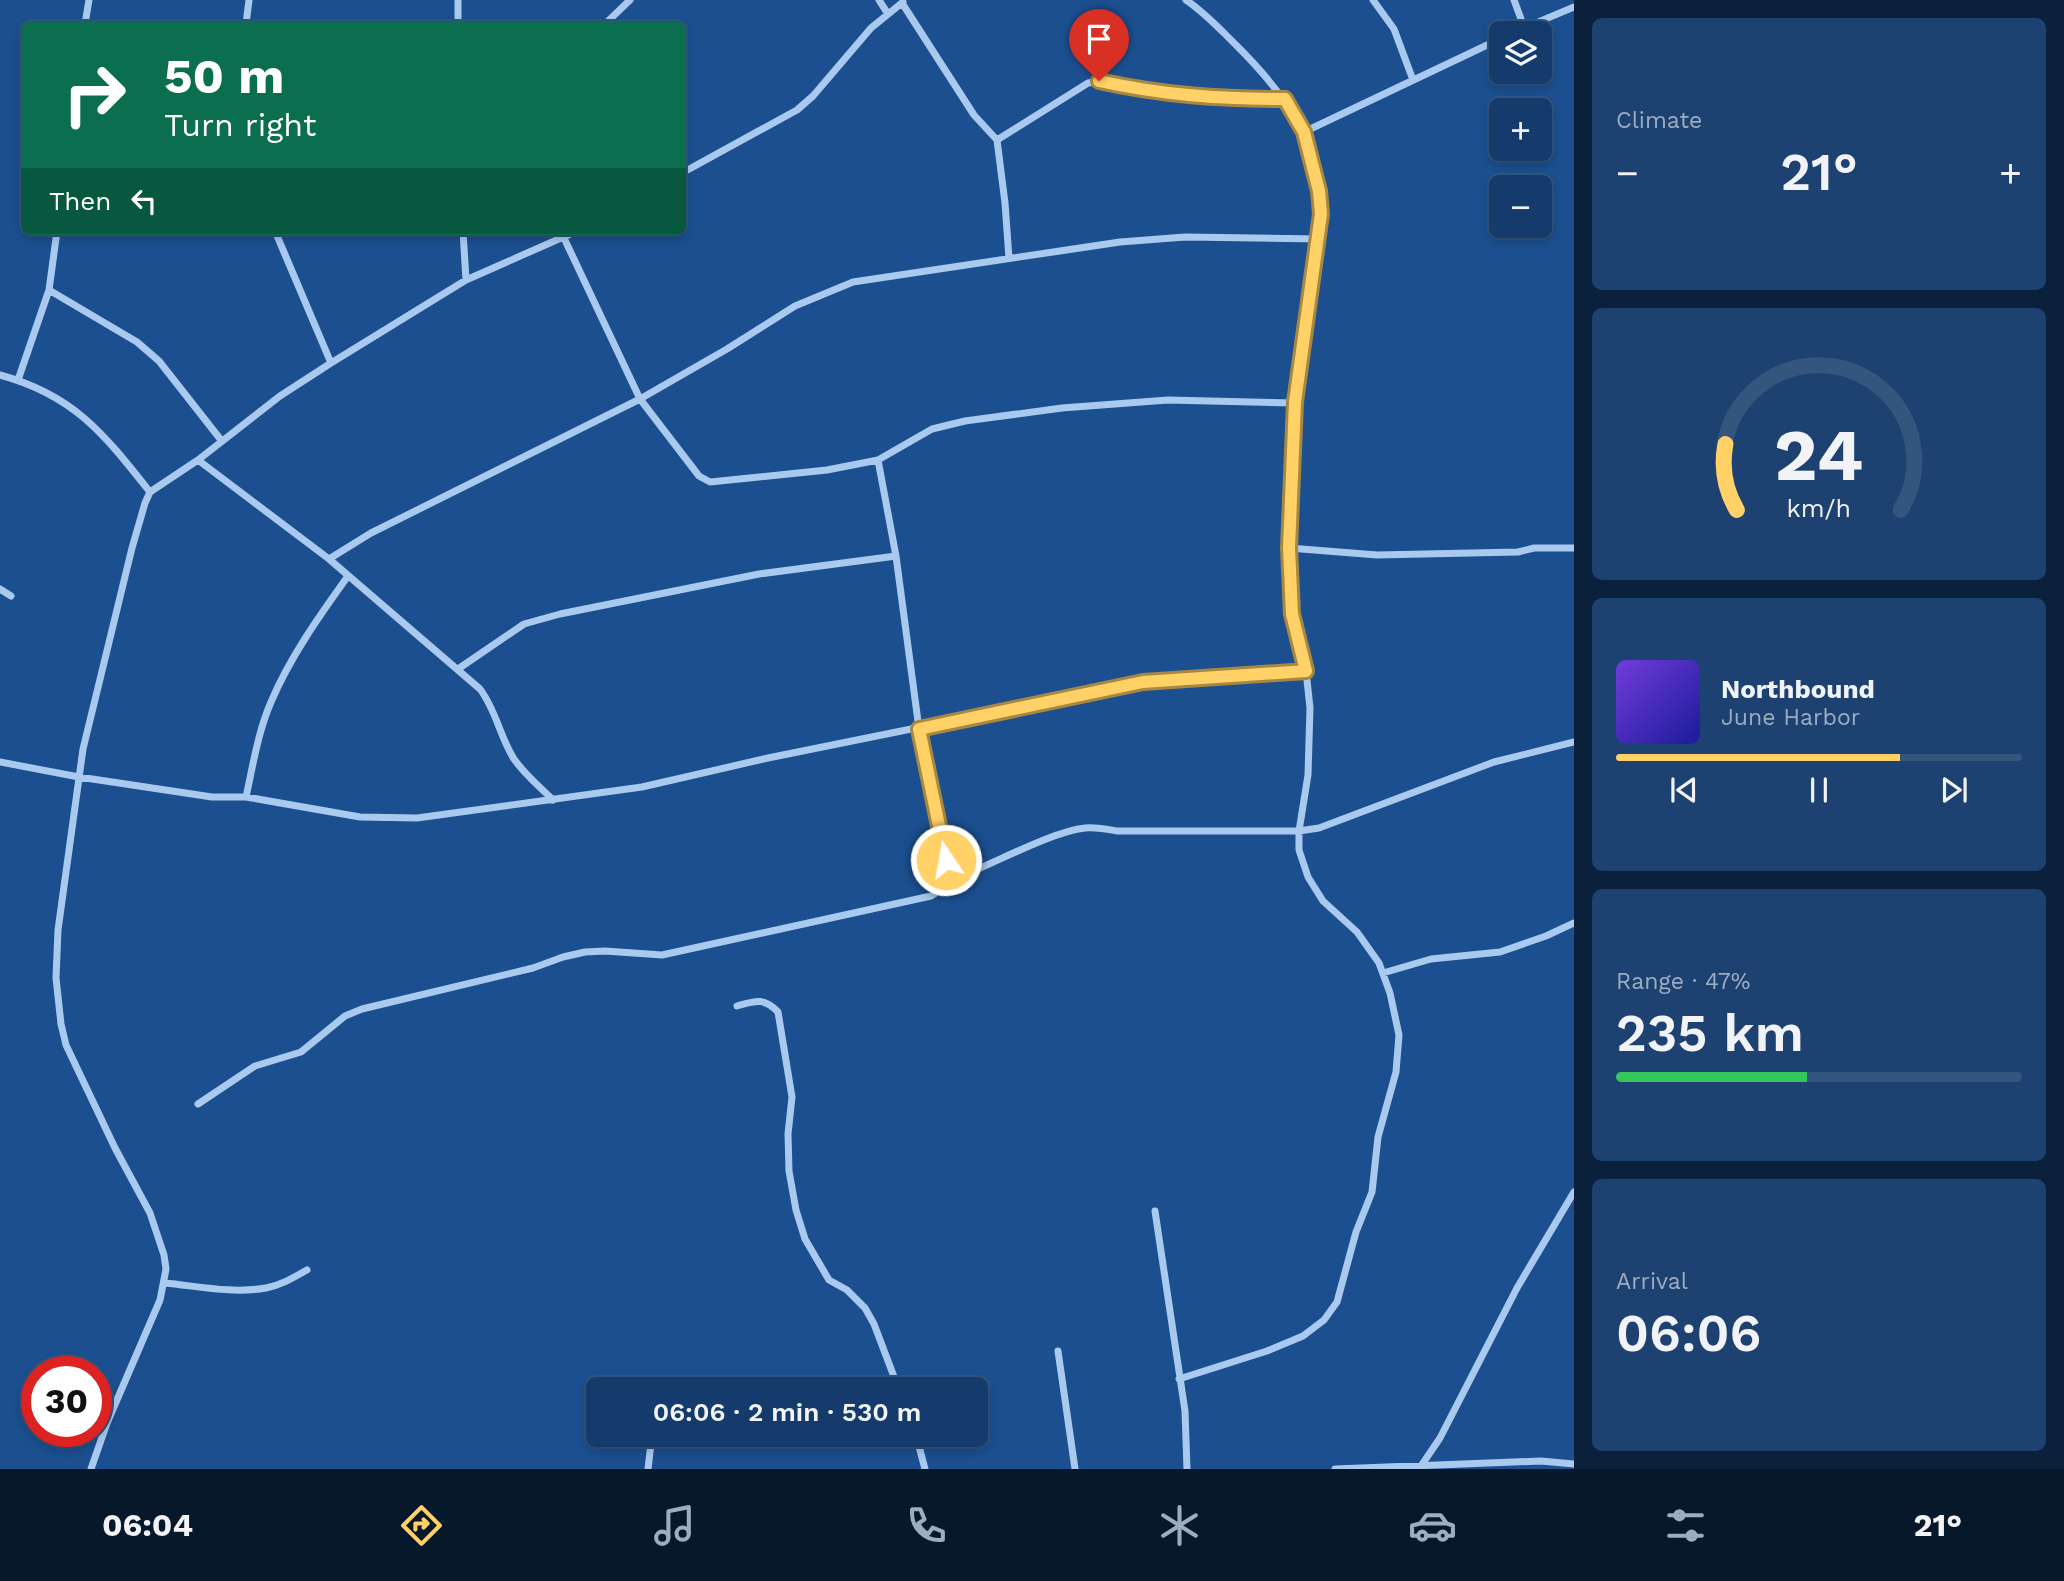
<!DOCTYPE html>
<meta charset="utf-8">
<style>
body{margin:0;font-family:"Work Sans",sans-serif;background:#1d4271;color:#f1f3f6;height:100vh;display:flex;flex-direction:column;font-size:26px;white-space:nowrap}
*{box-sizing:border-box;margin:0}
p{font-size:23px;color:#9dadc1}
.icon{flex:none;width:38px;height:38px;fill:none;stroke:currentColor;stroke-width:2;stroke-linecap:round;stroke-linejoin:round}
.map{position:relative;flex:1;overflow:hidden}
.side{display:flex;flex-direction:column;gap:18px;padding:18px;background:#0b203b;width:490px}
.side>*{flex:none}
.guide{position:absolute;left:21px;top:21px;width:665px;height:214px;border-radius:10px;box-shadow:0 4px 10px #0003,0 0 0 2px #33557e;background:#0b6e4f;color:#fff;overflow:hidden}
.tools{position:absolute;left:1489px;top:21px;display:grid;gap:14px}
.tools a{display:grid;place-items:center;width:63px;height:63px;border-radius:10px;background:#143b6b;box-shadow:0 4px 10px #0003,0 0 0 2px #33557e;font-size:35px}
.speed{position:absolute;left:21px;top:1356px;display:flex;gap:14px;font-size:35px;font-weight:700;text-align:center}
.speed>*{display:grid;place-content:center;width:91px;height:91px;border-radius:50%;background:#143b6b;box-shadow:0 4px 10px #0003,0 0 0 2px #33557e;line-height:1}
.speed .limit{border:10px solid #d22;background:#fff;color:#111}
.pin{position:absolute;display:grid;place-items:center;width:60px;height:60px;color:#fff;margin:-72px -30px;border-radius:50% 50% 50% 0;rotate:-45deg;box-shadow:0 0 7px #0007}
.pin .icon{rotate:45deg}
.me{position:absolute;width:77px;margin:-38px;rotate:348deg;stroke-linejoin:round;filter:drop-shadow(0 0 5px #0008)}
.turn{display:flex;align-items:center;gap:24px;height:147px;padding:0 28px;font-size:32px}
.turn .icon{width:91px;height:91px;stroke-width:2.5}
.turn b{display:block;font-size:49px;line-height:60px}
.then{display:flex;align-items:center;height:66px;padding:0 28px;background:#0003;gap:14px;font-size:26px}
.big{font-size:52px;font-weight:600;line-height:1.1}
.side .widget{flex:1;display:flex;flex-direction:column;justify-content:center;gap:10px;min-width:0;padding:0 24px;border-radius:10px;background:#1d4271}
.side .dial{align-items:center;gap:0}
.dial svg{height:182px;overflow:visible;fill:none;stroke:#33557e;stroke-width:7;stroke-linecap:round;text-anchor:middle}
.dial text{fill:#f1f3f6;stroke:none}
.song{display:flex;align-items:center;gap:21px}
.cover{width:84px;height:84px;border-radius:10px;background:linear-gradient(135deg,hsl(260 70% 55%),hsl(240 70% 35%))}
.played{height:7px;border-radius:4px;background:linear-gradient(90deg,#ffd166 70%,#33557e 70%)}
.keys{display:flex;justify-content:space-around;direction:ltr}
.heat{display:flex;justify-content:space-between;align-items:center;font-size:38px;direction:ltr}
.charge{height:10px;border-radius:5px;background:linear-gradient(90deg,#34c759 47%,#33557e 0)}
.trip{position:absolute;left:586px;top:1377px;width:402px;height:70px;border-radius:10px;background:#143b6b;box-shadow:0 4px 10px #0003,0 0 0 2px #33557e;font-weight:600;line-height:70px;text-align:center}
.dock{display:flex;height:112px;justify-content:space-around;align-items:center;background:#08182b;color:#9dadc1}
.dock .icon{width:49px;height:49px}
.dock .selected{color:#ffd166}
.dock b{font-size:32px;color:#f1f3f6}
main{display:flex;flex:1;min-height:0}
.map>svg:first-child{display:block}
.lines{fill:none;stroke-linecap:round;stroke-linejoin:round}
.street{stroke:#a9c9ee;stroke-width:7}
.route-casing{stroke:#a68842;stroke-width:18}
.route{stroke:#ffd166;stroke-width:12}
</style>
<main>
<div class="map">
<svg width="1574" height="1469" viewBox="0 0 1574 1469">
<rect width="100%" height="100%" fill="#1b4f8f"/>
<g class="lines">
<path class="street" d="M458 0V24
M879 0 888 14
M1373 0 1394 29 1413 80
M1514 0 1524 27
M902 3 974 115 997 140 1005 203 1009 258
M85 24 89 0
M246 24 249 0
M605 24 630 0
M1512 33 1574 7
M1304 132 1502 38
M997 140 1088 83C1110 79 1131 89 1153 92 1197 98 1240 99 1285 99
M682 173 797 110 813 96 871 28 903 2
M275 231 331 363
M463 231 466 280
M564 238 640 399 699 476 710 482 827 470 878 460 932 429 965 421 1062 408 1168 400 1295 403
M49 290 137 342 159 361 221 440
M0 375C74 395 104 434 150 492
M18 380 49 290 57 231
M198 460 329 559 480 689C496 710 500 737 514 759 525 775 540 787 553 800
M878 460 896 556 919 729 943 849 946 860 953 870 964 871 978 869C1006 857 1056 831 1085 828 1096 827 1106 829 1117 831H1299L1319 828 1494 762 1574 742
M1289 548 1377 555 1518 552 1534 548H1574
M329 559 371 533 640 399 727 349 795 306 853 282 1120 242 1185 237 1319 239
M0 589 11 596
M458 669 524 624 560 614 759 574 896 556
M0 762 79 777 212 797H246L360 817 417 818 642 787 768 758 1143 682 1306 671
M246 797C253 765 258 732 271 702 290 657 320 615 348 576
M1383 973 1431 959 1500 952 1546 936 1574 923
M737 1006C755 1001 764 997 778 1012L792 1097 788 1134 789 1171 796 1210 805 1239 829 1280 847 1290 865 1308 874 1324 899 1390
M198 1104 255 1066 301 1052 345 1016 362 1009 533 968 563 957 585 952 605 951 662 955 931 896 945 887 953 870
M1155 1211 1185 1411 1187 1469
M165 1283C197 1286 233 1294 266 1288 281 1285 293 1278 307 1270
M1058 1351 1075 1469
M1179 1379 1267 1351 1303 1336 1324 1320 1337 1302 1356 1232 1372 1192 1378 1137 1396 1072 1399 1035 1390 993 1379 963 1357 932 1323 901 1308 877 1299 850V831L1308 775 1310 708 1306 671 1292 614 1289 548 1295 403 1319 239C1327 153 1294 102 1234 43 1219 28 1204 12 1186 0
M658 1390V1383
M916 1435 925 1469
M91 1469 107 1423 160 1300 166 1269 164 1255 150 1213 115 1148 66 1045 61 1024 56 978 58 930 83 749 132 548 145 503 150 492 198 460 280 396 331 363 466 280 577 231
M648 1469 652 1435
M1335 1469 1541 1461 1574 1464
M1419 1469 1440 1438 1517 1288 1574 1192"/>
</g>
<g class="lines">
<g class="route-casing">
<path id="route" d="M946 860 919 729 1143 682 1306 671 1292 614 1289 548 1295 402 1321 214 1319 191 1304 132 1285 99C1220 99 1162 95 1099 81"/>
</g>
<use href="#route" class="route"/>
</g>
</svg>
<div class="tools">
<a><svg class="icon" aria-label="layers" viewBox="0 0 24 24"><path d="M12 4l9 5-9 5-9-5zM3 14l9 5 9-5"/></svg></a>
<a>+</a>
<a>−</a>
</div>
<div class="speed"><div class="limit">30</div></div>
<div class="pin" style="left:1099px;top:81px;background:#d93025"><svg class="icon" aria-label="arrive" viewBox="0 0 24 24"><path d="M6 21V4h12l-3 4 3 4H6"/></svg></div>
<svg class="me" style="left:946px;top:860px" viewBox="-20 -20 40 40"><circle r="17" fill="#ffd166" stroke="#fff" stroke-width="3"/><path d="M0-11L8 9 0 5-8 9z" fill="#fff"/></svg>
<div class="trip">06:06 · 2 min · 530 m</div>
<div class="guide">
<div class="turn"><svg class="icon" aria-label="right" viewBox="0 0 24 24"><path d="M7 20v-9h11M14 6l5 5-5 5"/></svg><div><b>50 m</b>Turn right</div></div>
<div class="then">Then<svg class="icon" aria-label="left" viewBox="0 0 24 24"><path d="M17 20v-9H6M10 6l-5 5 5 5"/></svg></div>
</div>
</div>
<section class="side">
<div class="widget"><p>Climate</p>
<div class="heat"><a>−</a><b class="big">21°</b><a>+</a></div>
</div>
<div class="widget dial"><svg viewBox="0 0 100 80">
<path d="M14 69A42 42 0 1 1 86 69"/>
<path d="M14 69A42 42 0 0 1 9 40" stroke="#ffd166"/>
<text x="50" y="56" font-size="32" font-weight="700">24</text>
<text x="50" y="72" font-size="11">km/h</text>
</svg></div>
<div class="widget">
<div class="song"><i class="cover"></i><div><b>Northbound</b><p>June Harbor</p></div></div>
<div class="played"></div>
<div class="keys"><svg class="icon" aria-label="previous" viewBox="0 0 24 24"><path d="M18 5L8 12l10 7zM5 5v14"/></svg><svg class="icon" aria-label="pause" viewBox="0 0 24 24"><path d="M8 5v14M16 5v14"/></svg><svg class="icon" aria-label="next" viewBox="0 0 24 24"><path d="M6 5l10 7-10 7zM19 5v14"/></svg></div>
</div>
<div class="widget"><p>Range · 47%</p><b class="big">235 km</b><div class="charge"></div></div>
<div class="widget"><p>Arrival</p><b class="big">06:06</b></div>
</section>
</main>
<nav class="dock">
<b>06:04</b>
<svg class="icon selected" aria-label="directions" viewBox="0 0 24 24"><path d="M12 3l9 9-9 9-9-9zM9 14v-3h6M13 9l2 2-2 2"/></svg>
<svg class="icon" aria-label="music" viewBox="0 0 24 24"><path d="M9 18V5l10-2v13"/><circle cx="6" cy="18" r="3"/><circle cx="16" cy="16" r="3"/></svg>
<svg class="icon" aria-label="phone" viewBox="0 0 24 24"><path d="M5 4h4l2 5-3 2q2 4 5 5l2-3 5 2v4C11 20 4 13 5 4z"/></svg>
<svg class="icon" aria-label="climate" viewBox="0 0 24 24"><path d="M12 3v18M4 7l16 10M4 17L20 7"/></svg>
<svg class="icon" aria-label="car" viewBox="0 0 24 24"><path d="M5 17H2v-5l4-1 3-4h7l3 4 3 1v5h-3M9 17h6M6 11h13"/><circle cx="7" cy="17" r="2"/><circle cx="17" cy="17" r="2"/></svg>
<svg class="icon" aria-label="filters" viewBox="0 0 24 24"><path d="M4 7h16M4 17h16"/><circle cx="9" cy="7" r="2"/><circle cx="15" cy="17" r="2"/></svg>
<b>21°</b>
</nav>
